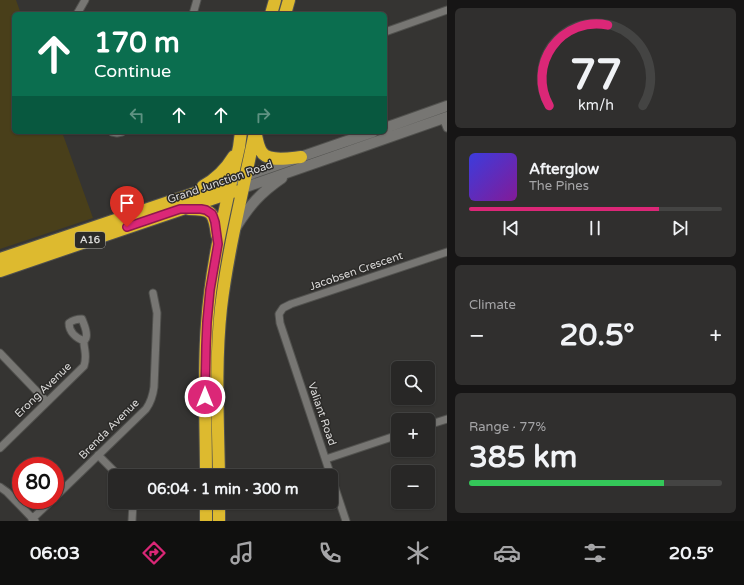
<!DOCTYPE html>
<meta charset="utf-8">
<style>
body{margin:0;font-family:"Varela Round",sans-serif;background:#302f2e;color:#f1f3f6;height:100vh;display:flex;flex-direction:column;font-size:15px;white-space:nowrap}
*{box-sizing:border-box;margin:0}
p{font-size:13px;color:#a5a5a7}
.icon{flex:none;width:22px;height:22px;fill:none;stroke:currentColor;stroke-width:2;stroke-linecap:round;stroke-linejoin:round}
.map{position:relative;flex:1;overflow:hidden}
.details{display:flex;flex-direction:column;gap:8px;padding:8px;background:#161515;width:297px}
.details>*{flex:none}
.banner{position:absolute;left:12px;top:12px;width:375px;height:122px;border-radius:6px;box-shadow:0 1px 3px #0004,0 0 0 1px #444443;background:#0b6e4f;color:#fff;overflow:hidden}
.fabs{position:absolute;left:391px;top:361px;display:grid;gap:8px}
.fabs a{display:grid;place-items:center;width:44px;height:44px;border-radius:6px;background:#282726;box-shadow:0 1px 3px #0004,0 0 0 1px #444443;font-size:20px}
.speed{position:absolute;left:12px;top:457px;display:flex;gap:8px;font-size:20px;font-weight:700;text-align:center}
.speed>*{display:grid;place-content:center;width:52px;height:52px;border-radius:50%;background:#282726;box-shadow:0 1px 3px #0004,0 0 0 1px #444443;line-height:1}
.speed .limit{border:6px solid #d22;background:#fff;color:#111}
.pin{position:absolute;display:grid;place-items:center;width:34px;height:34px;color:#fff;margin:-41px -17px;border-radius:50% 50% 50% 0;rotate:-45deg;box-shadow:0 0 4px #0007}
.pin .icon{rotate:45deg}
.me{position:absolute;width:44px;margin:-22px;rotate:0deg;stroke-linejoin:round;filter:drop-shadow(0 0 3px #0008)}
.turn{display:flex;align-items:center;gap:14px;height:84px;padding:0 16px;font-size:18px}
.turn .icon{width:52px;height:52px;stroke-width:2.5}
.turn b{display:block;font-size:28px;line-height:34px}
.lanes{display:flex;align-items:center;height:38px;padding:0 16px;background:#0003;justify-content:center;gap:20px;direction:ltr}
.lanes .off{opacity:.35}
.big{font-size:30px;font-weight:700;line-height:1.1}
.details .card{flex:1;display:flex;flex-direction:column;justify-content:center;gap:6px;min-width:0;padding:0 14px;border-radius:6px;background:#302f2e}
.details .dial{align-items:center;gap:0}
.dial svg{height:104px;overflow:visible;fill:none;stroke:#444443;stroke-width:7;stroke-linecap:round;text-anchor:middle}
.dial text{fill:#f1f3f6;stroke:none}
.song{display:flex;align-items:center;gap:12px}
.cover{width:48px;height:48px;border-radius:6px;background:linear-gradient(135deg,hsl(240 70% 55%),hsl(290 70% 35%))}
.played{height:4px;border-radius:2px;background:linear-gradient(90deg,#db2777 75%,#444443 75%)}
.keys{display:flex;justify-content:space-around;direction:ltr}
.heat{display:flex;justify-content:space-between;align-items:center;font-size:22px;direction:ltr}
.charge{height:6px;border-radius:3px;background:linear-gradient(90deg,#34c759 77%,#444443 0)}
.trip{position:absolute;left:108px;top:469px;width:230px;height:40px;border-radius:6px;background:#282726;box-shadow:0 1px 3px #0004,0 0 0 1px #444443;font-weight:700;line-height:40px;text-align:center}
.menu{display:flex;height:64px;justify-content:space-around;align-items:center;background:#10100f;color:#a5a5a7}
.menu .icon{width:28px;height:28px}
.menu .selected{color:#db2777}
.menu b{font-size:18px;color:#f1f3f6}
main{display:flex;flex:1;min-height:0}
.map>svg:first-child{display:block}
.green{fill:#493f1a}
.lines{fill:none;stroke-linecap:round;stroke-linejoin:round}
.street-casing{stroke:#51514e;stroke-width:9}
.secondary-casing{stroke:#51514e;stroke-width:12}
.highway-casing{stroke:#51514e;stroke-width:14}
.street{stroke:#777673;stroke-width:7}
.secondary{stroke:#777673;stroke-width:10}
.highway{stroke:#ddba2f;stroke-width:12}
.route-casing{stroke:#8e194d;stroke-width:10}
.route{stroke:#db2777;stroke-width:7}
.labels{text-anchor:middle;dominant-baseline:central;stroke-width:3;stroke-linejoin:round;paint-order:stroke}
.shield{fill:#2b2a28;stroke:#a5a4a2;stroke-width:1}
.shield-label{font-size:10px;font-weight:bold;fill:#d9d8d7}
.street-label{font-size:11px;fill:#d9d8d7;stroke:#2b2a28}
</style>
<main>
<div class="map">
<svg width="447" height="521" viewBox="0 0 447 521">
<rect width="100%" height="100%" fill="#353432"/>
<path class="green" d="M0 0H16L21 14H14V132H62L93 218 0 249Z"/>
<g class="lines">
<g class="street-casing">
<path id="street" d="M77 14 85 0
M193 14 197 0
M385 32 447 10
M443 118 447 128
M112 132 117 133 122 132
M0 353 47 402
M428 425 447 419
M0 448 84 366C87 357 85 353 84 344 84 338 84 343 86 338 88 332 84 325 82 319 76 319 73 320 69 323 69 332 76 338 84 341
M98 455 119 476
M326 459 398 435
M0 487 7 492 35 521
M55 497 146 409C151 402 153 395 154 387L157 313 153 293
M32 519 52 500
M132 521 133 502
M346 521 280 323 279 314 283 308 291 304 447 252"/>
</g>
<g class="secondary-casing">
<path id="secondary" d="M385 128 447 106
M231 181 373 132
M243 188 364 146 447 117
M236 227C250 205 260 193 282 178"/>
</g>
<g class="highway-casing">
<path id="highway" d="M271 14 275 0
M285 14 289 0
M256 135C257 140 258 146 261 151 267 163 290 158 301 157
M203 186C217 179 226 169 234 156
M189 209C212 209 214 212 217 235
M0 259 231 181
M0 271 235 191
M206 476C206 425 203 374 207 324 211 264 226 205 239 147L241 132
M219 476C218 420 215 364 221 308 228 249 243 191 255 132
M206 521V502
M219 521V502"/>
</g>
<use href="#street" class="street"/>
<use href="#secondary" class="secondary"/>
<use href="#highway" class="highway"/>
</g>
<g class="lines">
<g class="route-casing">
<path id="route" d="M127 227 180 209H201L206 210 212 214 213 216 215 222 218 244 210 290 207 322 206 346 205 397"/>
</g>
<use href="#route" class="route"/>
</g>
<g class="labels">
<rect class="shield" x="75" y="232" width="30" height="16" rx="3"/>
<g class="shield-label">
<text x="90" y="240">A16</text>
</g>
<g class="street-label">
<text transform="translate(220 182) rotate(-19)">Grand Junction Road</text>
<text transform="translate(356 271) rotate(-19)">Jacobsen Crescent</text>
<text transform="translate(43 390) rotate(-44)">Erong Avenue</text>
<text transform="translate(322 414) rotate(71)">Valiant Road</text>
<text transform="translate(109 429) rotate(-45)">Brenda Avenue</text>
</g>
</g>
</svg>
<div class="fabs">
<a><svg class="icon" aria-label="search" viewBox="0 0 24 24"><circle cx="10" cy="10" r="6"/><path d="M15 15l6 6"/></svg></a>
<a>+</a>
<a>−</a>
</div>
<div class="speed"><div class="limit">80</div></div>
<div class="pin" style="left:127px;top:227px;background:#d93025"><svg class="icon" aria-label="arrive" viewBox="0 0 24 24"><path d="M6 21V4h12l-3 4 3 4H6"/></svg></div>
<svg class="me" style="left:205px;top:397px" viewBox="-20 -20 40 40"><circle r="17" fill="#db2777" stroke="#fff" stroke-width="3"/><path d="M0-11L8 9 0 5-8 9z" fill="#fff"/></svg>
<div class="trip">06:04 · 1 min · 300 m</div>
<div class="banner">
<div class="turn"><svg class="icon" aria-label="ahead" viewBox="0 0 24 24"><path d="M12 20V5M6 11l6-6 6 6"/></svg><div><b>170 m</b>Continue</div></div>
<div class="lanes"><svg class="icon off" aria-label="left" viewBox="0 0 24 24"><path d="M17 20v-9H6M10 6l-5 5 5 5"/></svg><svg class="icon" aria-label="ahead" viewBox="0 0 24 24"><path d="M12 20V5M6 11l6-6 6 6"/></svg><svg class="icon" aria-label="ahead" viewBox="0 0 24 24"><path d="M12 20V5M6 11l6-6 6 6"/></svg><svg class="icon off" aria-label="right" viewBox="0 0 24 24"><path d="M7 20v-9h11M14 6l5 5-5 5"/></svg></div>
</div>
</div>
<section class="details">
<div class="card dial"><svg viewBox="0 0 100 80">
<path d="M14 69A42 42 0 1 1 86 69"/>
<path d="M14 69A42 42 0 0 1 59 7" stroke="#db2777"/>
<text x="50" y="56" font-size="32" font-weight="700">77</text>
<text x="50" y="72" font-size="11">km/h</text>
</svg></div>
<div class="card">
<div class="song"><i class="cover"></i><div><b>Afterglow</b><p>The Pines</p></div></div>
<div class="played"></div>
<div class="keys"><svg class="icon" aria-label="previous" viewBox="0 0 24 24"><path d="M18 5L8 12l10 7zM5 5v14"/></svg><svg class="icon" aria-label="pause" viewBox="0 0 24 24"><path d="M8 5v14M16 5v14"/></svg><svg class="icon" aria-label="next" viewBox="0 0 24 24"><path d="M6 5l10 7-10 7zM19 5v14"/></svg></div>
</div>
<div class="card"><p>Climate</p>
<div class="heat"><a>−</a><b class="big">20.5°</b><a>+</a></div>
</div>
<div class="card"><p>Range · 77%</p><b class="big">385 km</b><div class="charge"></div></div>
</section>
</main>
<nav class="menu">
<b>06:03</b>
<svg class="icon selected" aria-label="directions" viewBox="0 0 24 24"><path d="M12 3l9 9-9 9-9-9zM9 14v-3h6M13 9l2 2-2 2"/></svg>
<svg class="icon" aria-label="music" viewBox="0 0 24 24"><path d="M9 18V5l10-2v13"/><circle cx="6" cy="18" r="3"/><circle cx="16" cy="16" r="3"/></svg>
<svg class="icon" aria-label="phone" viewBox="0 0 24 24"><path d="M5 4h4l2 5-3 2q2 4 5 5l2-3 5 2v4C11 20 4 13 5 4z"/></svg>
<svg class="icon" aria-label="climate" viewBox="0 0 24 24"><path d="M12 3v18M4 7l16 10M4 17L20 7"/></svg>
<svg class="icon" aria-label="car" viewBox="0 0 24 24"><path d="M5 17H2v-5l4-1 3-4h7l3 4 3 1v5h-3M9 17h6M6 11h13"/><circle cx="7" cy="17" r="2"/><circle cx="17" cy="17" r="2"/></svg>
<svg class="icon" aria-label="filters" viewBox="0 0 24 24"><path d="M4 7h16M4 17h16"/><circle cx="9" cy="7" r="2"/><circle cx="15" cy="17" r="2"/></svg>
<b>20.5°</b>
</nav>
